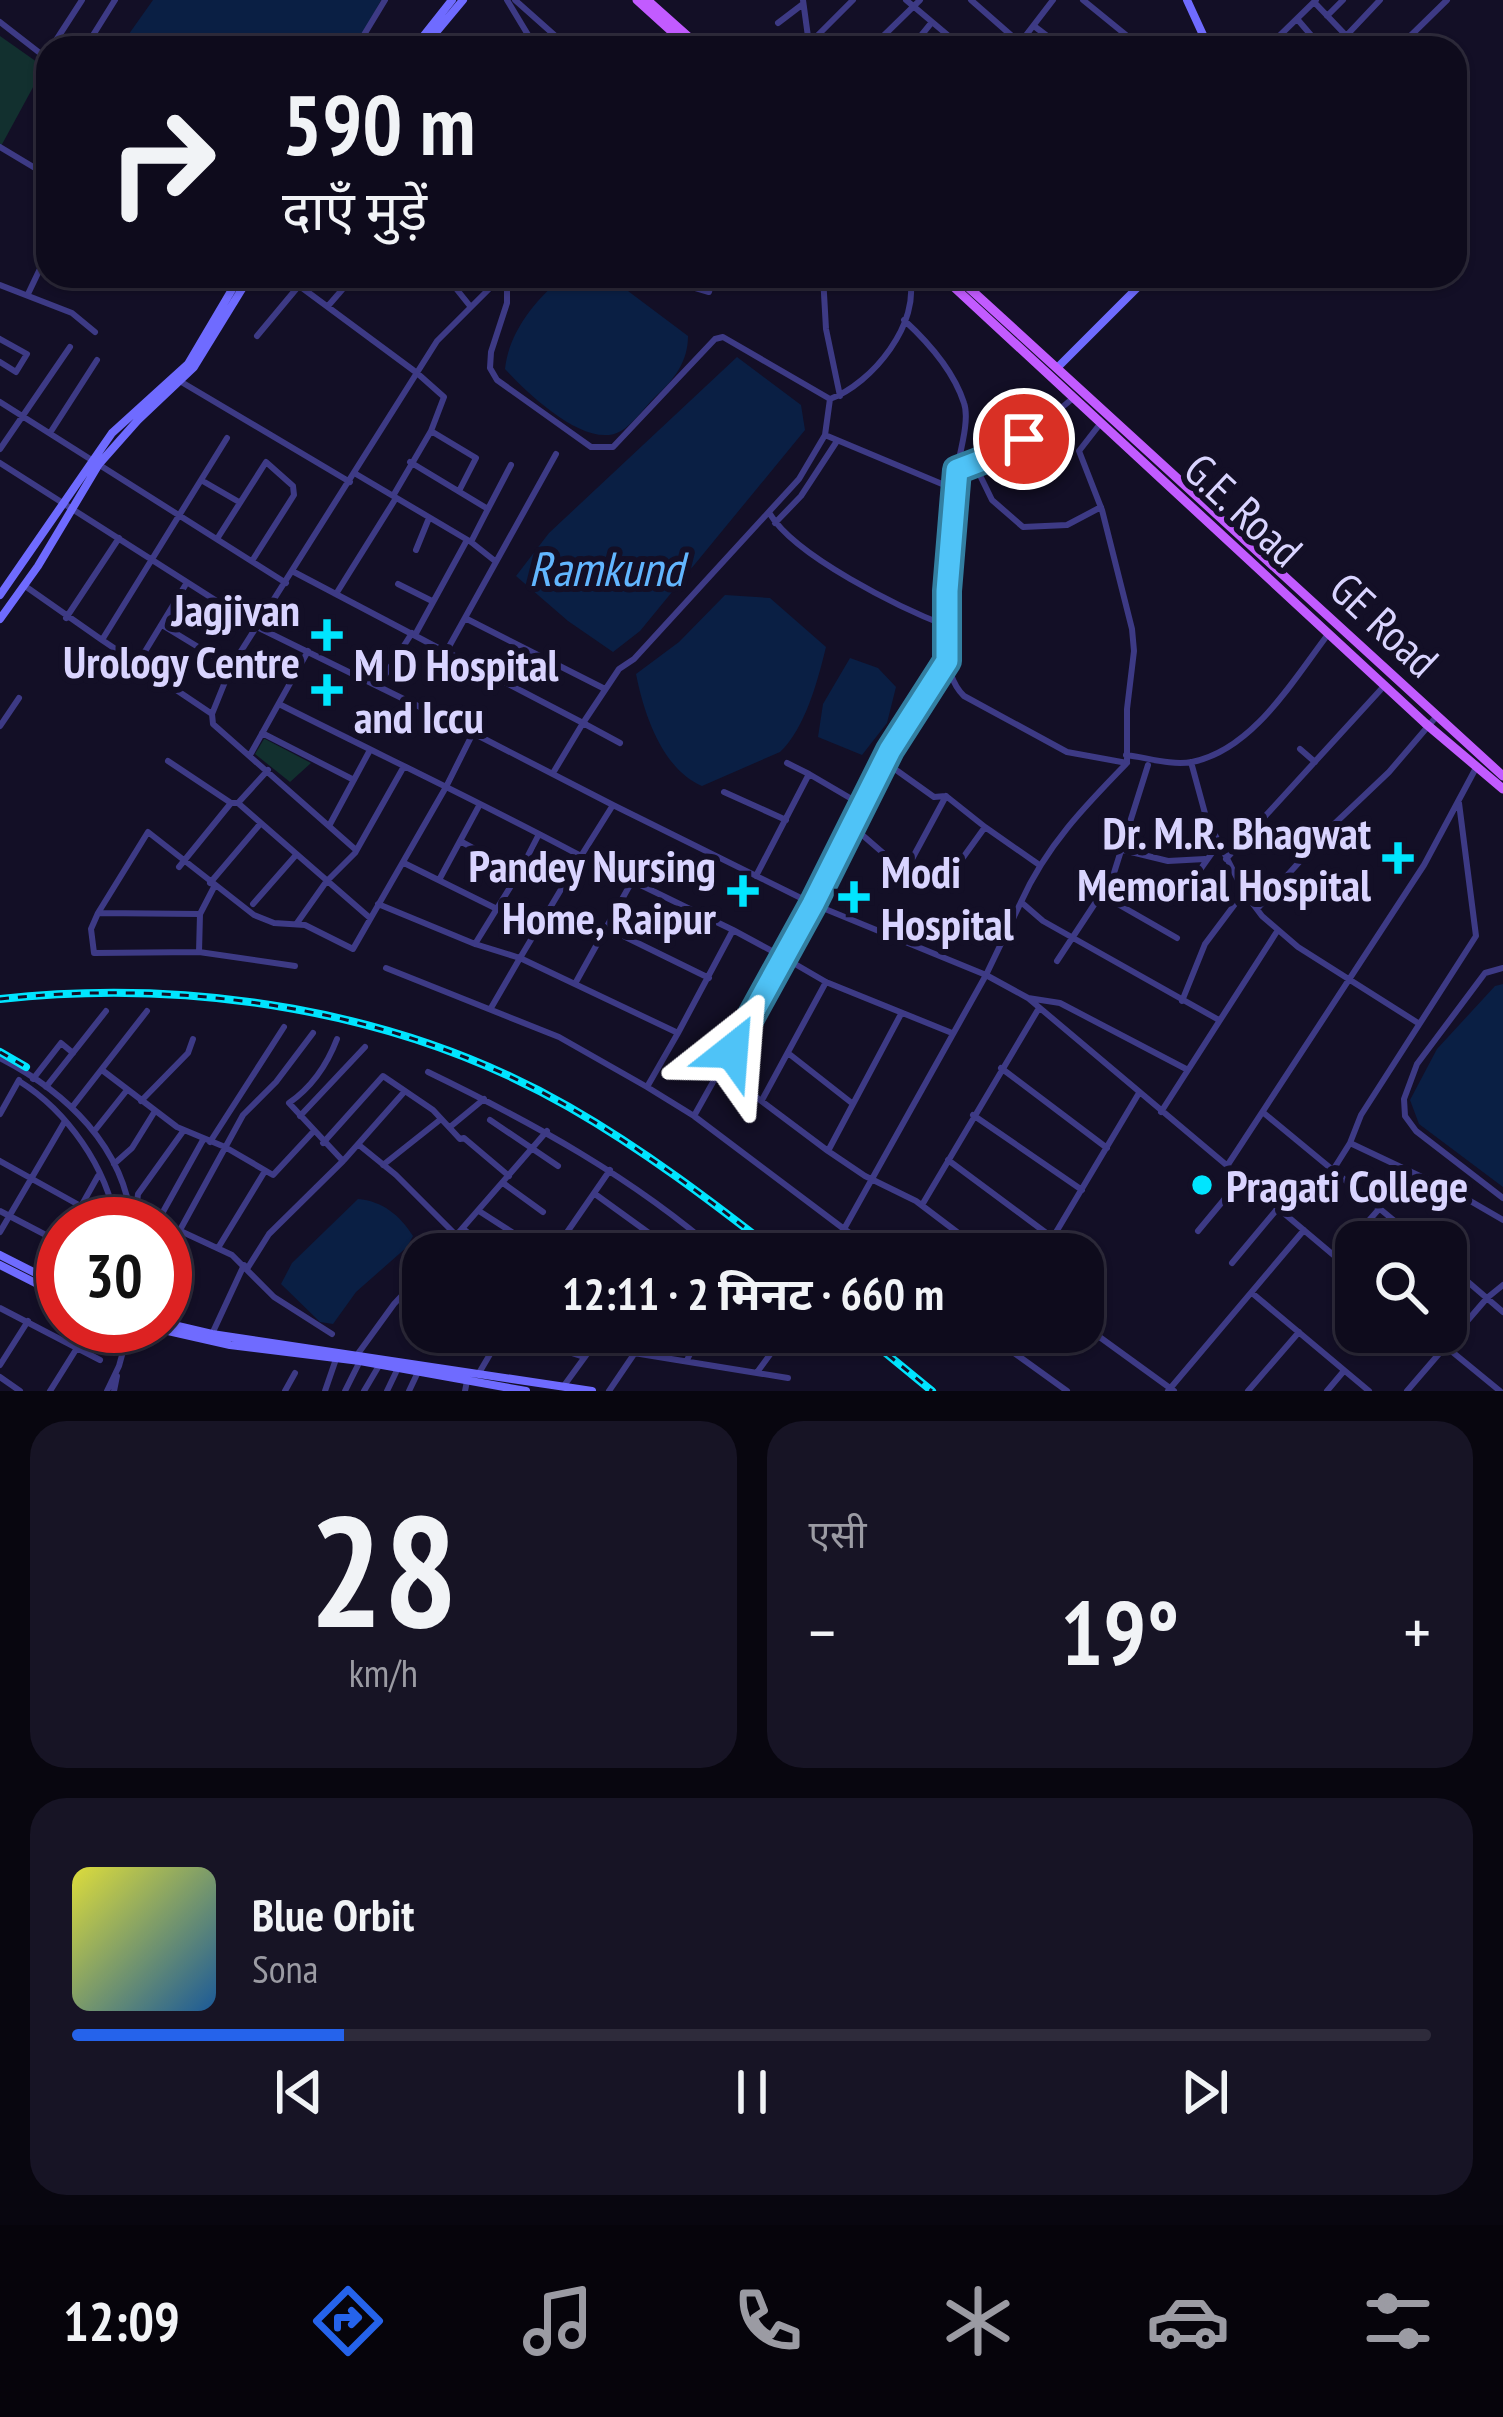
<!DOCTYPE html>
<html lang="hi">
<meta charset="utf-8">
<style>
body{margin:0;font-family:"PT Sans Narrow","Noto Sans Devanagari",sans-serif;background:#171425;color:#f1f3f6;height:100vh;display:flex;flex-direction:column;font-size:45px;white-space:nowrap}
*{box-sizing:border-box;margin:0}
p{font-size:39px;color:#9b9ba3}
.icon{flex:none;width:66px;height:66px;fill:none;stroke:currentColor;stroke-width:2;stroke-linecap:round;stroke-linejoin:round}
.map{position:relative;height:1391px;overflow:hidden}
.drawer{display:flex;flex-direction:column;gap:30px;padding:30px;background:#08060f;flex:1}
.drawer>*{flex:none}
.guide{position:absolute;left:36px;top:36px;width:1431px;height:252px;border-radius:36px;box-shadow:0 3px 9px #0004,0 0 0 3px #2e2b3b;background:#0e0b1c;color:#f1f3f6;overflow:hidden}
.controls{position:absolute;left:1335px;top:1221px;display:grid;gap:24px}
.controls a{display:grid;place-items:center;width:132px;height:132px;border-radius:24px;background:#0e0b1c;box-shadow:0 3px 9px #0004,0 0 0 3px #2e2b3b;font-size:60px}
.speed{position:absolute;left:36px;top:1197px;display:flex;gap:24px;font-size:60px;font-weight:700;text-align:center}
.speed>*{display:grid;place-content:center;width:156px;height:156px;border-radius:50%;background:#0e0b1c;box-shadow:0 3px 9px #0004,0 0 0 3px #2e2b3b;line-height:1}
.speed .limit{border:18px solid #d22;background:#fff;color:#111}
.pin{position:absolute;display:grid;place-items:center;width:102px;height:102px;color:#fff;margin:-51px;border:6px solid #fff;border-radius:50%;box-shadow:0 3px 12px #0007}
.me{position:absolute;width:132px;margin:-66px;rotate:28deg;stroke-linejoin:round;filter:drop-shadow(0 0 9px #0008)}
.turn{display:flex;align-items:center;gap:42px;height:252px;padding:0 48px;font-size:54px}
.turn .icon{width:156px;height:156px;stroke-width:2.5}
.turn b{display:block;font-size:84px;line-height:102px}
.big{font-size:90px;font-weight:700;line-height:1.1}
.drawer .tile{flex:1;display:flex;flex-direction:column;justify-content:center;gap:18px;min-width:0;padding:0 42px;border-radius:36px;background:#171425}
.drawer .dial{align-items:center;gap:0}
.dial b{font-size:156px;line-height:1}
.song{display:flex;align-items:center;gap:36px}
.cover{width:144px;height:144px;border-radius:18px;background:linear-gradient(135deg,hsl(60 70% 55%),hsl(210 70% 35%))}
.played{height:12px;border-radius:6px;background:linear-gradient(90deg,#2563eb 20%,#2e2b3b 20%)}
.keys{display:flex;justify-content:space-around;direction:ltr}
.heat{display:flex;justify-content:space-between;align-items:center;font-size:66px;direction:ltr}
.drawer .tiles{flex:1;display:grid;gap:30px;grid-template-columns:1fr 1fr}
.tile:last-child{grid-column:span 2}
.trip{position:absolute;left:402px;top:1233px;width:702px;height:120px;border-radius:36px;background:#0e0b1c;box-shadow:0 3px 9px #0004,0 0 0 3px #2e2b3b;font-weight:700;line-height:120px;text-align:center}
.tab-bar{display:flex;height:192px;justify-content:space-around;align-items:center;background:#06040b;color:#9b9ba3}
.tab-bar .icon{width:84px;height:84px}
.tab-bar .active{color:#2563eb}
.tab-bar b{font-size:54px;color:#f1f3f6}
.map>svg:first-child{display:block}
.green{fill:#12302f}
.water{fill:#0a1f44}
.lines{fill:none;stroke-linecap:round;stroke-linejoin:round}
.street{stroke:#3d3a85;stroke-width:6}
.secondary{stroke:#6f6bff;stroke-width:8}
.primary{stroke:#c25bff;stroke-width:9}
.rail-casing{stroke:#00e5ff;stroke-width:8}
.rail{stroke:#130f26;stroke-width:3;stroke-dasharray:9;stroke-linecap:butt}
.route-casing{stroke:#337fa1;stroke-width:30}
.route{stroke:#4fc3f7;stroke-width:21}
.poi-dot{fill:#00e5ff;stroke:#130f26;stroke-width:4.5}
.labels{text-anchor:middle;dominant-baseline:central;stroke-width:12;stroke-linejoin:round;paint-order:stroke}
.street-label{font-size:45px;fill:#d9d4ff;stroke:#130f26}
.poi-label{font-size:45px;font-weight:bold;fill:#d9d4ff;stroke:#130f26;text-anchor:end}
.water-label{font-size:48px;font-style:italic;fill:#62b6ff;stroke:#130f26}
</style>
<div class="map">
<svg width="1503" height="1391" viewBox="0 0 1503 1391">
<rect width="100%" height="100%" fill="#130f26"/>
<path class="green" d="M0 36 44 67 0 148Z
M264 739H265L311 763 290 782 255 754Z"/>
<path class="water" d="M153 0H381L356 48H119Z
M564 276H608L688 336C688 362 674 380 654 398 644 408 633 424 621 431 587 451 527 393 505 369 509 332 535 300 564 276Z
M737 357 801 405 805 430 640 631 613 652 568 621 516 576 549 533Z
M725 595 770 598 826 647C818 680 805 729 780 752L702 786C662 769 644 714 636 674L679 642Z
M850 658 878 668 896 687 887 723 862 755 818 737 823 704Z
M1503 984V1187L1419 1124 1410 1100 1437 1049 1495 986Z
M358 1199C382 1201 400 1215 413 1236L407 1247 356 1292 333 1324 320 1322 281 1284 292 1263Z"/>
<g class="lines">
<path class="street" d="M507 0 536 48
M515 0 569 48
M803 0 809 44
M906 0 963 48
M971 0 1020 43 1053 0
M1083 0 1142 48
M1315 3 1358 48
M1327 16 1343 0
M1298 20 1322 48
M0 22 45 57
M778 23 803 4
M1034 26 1055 42
M1347 35 1380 0
M809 44 853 0
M51 48 82 0
M85 48 115 0
M356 48 385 0
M595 48 600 42 608 48
M871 48 920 0
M911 48 932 22
M1267 48 1316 0
M1398 48 1447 0
M48 53 43 87 48 94
M0 147 40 171
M286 276 417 373 444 397 431 431
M446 276 470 306
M507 276V303L491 352 490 368 497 380 591 447H613L715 339 723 337 830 399
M655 276 709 292 713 276
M823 276 826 329 840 396
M0 285 72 313 95 332
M28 294 48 252
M328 306 354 276
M904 320C928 342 954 372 964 403 971 423 956 463 954 486 952 501 954 517 954 533 952 576 930 663 964 696L1067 752 1127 763V709L1134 651 1132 629 1102 510 1079 451 1100 424
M257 336 307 276
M0 339 27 354 16 372 0 362
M178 380 350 482
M0 402 286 583
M50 433 97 360
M825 435 954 489
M227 438 102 640 212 714 213 724 356 850
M0 449 70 347
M410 462 488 509 471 542
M0 463 259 628 473 733
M975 465 992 500 1023 527 1067 525 1101 507
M958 470 1012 449 1072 399
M356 474 471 542 495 561
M201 480 239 502
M393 496 431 431 476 458 459 491
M488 509 511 465
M770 514C795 556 900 608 947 626
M775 523 801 496 837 441
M217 539 266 462 293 486 294 495 252 561
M416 550 429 518
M294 572 446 652 556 454
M398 584 432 601
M25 586 102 640
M336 594 396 498
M66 618 119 538
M465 618 605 689
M162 625 231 667
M415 635 467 540
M447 652 583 723 553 773
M947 661 890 750 783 957 826 982 952 1033
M138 663 186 584
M378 686 412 633
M212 714 231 667 437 341 502 276
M0 726 19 698
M262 733 354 780
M620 743 583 723 619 669 634 659 799 479 825 435 830 399C872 384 922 322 909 276
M1300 749 1315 762
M250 755 308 651
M1126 755C1145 757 1171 766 1192 762 1253 750 1294 679 1329 633
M168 761 231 803
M885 762 934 797 946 796 985 827
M1191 762 1206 817 1244 892 1262 916 1298 947 1418 1023
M787 763 809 774
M1127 763C1085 806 1046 846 1021 902L1043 921 1219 1020
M724 792 786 820
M238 803 268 770
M613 805 813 904 986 975 1028 998 1356 1274
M329 826 370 750
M852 826 905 872 946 796
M460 841 519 873 475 944
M1123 850 1168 861 1205 859
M1226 859 1385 685
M404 863 497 909
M179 867 231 803H238L370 918
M519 873 539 834
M756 876 809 774 862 805
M439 880 480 804
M210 883 261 823
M944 884 985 827 1038 864
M1190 884 1219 843
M214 887 200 914 98 913 148 832 254 915 274 923 305 925 353 949 446 787 473 733 613 805 581 856 733 930 678 1033 520 958 581 856C482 803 380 755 279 704
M1102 895 1177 938
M253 904 296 855
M378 904 475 944 520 958 491 1008
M1257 909 1329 829 1389 772 1436 717
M98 913 91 929 94 953 199 952 295 966
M297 923 326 882 355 853 403 768
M607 928 709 978
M199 952 200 914
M1057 961 1113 876 1148 765
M386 968 559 1037 647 1087 694 1116 844 1229 986 975 1021 902
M1503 968 1485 973 1417 1064 1404 1099 1405 1116 1416 1131 1503 1198
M576 982 631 883
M1028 998 1060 1003 1188 1070
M1182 1001 1205 944 1244 892
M788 1053 853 1104
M0 1058C66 1092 124 1146 132 1224
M1001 1068 1107 1148
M102 1070 177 1127 225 1147 273 1175 313 1132
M720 1070 828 1151 865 1176 916 1201 986 1254
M428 1072C533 1123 632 1177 720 1254
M33 1079 61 1043 73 1053
M19 1081C67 1111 107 1167 116 1224
M46 1087 106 1011
M647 1087 678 1033
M762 1100 826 982
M141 1101 188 1053 193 1039
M73 1106 147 1011
M1161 1112 1276 933
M0 1114 19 1080
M1265 1114 1420 1242
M973 1115 1082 1190
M300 1116 365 1047
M694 1116 783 957 733 930
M490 1120 558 1166
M450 1127 484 1099
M96 1129 127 1090
M210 1142 284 1027
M323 1143 383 1076 433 1110 460 1139 464 1138 509 1176
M1350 1143 1460 1195 1503 1220
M359 1145 396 1175 457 1236
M828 1151 901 1014
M344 1160 405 1091
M948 1160 1053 1238
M0 1161 113 1224
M114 1164 132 1148 155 1111
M383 1165 441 1119
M1227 1166 1424 865 1477 766
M1333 1170 1350 1143 1361 1115 1476 936 1459 803
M503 1183 543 1212
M595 1194 678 1254
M922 1205 1039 1008
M131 1208 232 1255 274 1297 332 1334
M136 1210 138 1194 184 1130
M0 1211 63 1244
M479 1211 546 1254
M159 1219 203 1140
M71 1224 98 1176
M463 1229 496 1254
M844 1229 881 1254
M180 1230 243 1115 276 1082 313 1033
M568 1231 608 1254
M1198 1231 1242 1178
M0 1232 65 1121
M218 1248 265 1171
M440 1254 547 1131
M552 1254 610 1170
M1043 1254 1139 1093
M1336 1258 1379 1209
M1232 1263 1278 1208
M1446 1263 1503 1312
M247 1269 269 1234 343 1161 289 1103C312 1087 327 1065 337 1039
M41 1277 63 1239
M1252 1293 1369 1391
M0 1308 100 1360
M1083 1325 1174 1391
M519 1332 531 1340 584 1357
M752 1332 774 1349 758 1371
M985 1332 1067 1391
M1428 1332 1500 1391
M212 1334 244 1265
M550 1347 559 1332
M634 1353 788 1378
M357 1355 394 1304 423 1273
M687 1360 701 1332
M0 1365 28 1321
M479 1373 503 1332
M0 1377 20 1391
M563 1387 603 1332
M50 1391 77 1348
M107 1391 119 1366 130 1326
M114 1391 117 1376
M285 1391 295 1373
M325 1391 336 1359
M345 1391 361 1359
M364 1391 380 1364
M387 1391 398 1368
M409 1391 418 1372
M465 1391 468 1376
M609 1391 649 1332
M1168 1391 1304 1230
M1248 1391 1299 1332
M1327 1391 1343 1372
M1407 1391 1487 1298 1503 1285"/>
<path class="secondary" d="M1187 0 1209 48
M414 48 452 0
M423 48 463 0
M1057 368 1149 276
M0 595 112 433 188 364 240 276
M0 619 38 566 99 464 138 420 194 367 250 276
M0 1255 63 1287
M0 1265 63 1297
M165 1323 212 1334 592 1391
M146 1326 230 1345 360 1361 526 1391"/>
<path class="primary" d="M637 0 690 48
M647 0 701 48
M942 276 1425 723 1503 789
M956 276 1503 776"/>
<g class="rail-casing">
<path id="rail" d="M0 999C192 978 400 1010 569 1107 644 1150 711 1201 779 1254
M0 1052 26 1067
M860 1332 932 1391"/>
</g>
<use href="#rail" class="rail"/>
</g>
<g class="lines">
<g class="route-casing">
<path id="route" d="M732 1051 813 904 890 750 947 661V591L957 470 1012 449 1024 439"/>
</g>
<use href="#route" class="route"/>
</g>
<g class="poi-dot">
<path d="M321 617h12v12h12v12h-12v12h-12v-12h-12v-12h12z"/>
<path d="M321 672h12v12h12v12h-12v12h-12v-12h-12v-12h12z"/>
<path d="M1392 840h12v12h12v12h-12v12h-12v-12h-12v-12h12z"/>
<path d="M737 873h12v12h12v12h-12v12h-12v-12h-12v-12h12z"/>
<path d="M848 879h12v12h12v12h-12v12h-12v-12h-12v-12h12z"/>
<circle cx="1202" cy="1185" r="12"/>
</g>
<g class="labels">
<g class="street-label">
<text transform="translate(1244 509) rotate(43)">G.E. Road</text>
<text transform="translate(1385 624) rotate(43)">GE Road</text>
</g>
<g class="poi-label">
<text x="300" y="609">Jagjivan<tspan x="300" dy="52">Urology Centre</tspan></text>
<text x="354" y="664" text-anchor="start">M D Hospital<tspan x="354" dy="52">and Iccu</tspan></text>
<text x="1371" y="832">Dr. M.R. Bhagwat<tspan x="1371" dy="52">Memorial Hospital</tspan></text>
<text x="716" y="865">Pandey Nursing<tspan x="716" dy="52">Home, Raipur</tspan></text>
<text x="881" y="871" text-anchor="start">Modi<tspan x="881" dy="52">Hospital</tspan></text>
<text x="1226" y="1185" text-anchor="start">Pragati College</text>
</g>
<g class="water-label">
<text x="606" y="568">Ramkund</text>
</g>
</g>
</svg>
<div class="controls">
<a><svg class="icon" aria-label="search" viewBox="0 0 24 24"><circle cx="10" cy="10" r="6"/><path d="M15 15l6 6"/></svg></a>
</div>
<div class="speed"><div class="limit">30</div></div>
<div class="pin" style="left:1024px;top:439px;background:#d93025"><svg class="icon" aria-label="arrive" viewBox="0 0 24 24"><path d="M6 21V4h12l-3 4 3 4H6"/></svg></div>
<svg class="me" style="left:732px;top:1051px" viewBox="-20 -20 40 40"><path d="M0-17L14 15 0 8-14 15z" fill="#4fc3f7" stroke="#fff" stroke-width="4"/></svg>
<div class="trip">12:11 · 2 मिनट · 660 m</div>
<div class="guide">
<div class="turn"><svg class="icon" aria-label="right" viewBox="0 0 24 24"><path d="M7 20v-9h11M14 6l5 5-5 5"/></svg><div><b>590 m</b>दाएँ मुड़ें</div></div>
</div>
</div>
<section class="drawer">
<div class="tiles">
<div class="tile dial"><b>28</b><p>km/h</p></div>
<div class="tile"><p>एसी</p>
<div class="heat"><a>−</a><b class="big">19°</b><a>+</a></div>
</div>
<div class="tile">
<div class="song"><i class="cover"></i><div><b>Blue Orbit</b><p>Sona</p></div></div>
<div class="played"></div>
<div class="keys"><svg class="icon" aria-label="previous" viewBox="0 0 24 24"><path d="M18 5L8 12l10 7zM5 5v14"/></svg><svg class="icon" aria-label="pause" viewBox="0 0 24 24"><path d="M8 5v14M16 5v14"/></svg><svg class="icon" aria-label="next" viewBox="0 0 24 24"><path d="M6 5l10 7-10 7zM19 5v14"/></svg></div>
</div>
</div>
</section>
<nav class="tab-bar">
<b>12:09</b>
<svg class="icon active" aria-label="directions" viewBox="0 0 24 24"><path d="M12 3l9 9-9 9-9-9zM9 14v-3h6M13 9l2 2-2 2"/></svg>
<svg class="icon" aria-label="music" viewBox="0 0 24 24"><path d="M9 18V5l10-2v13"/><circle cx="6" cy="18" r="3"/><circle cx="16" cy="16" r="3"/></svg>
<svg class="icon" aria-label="phone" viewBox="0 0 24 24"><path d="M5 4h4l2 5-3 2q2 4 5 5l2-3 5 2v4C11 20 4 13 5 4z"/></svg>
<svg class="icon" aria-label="climate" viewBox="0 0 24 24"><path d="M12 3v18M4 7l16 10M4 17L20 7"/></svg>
<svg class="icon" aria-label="car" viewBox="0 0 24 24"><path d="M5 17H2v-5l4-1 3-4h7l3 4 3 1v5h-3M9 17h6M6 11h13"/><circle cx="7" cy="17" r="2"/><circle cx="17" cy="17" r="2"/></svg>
<svg class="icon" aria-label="filters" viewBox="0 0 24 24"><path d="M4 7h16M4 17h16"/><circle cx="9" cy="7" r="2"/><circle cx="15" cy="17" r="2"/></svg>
</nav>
